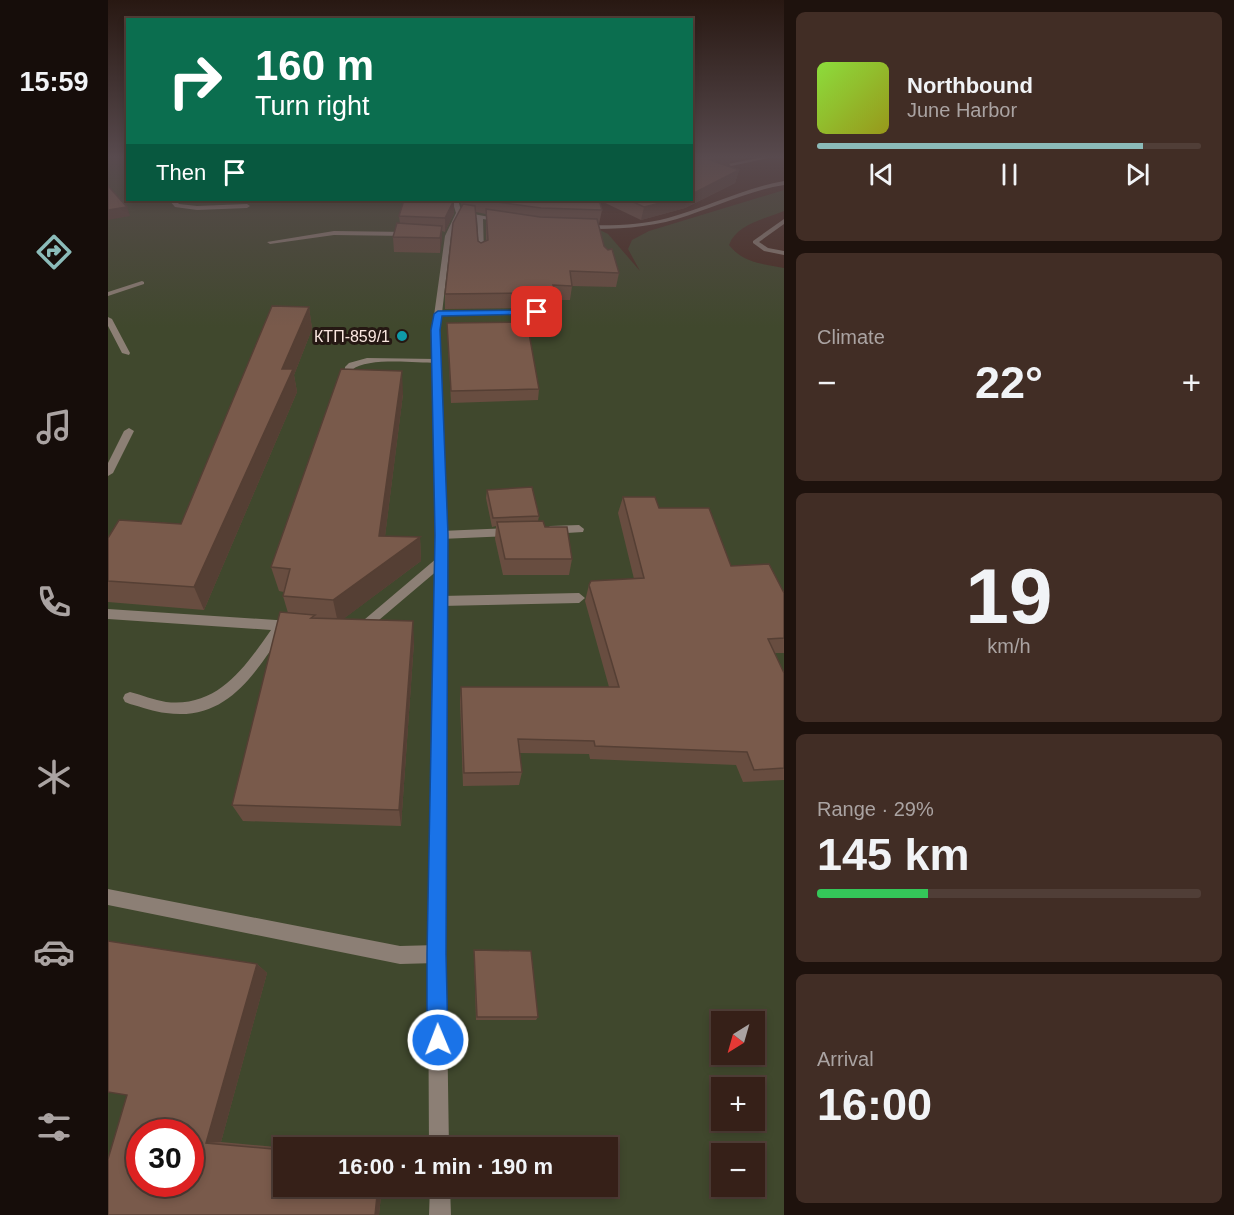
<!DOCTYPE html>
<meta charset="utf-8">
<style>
body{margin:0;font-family:Helvetica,sans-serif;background:#412d25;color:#f1f3f6;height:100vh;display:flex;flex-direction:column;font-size:22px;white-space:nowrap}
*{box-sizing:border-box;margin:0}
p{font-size:20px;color:#aaa3a2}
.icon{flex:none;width:33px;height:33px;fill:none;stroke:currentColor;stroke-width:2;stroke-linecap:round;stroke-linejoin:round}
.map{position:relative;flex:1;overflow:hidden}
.details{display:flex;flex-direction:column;gap:12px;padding:12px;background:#1e120d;width:450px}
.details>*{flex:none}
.top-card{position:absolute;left:18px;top:18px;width:567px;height:183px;border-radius:0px;box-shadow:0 3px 9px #0003,0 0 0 2px #503e37;background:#0b6e4f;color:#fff;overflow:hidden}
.needle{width:39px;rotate:217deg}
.controls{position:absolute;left:603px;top:1011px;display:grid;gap:12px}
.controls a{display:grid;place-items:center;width:54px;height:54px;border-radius:0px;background:#362018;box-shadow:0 3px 9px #0003,0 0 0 2px #503e37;font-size:30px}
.speed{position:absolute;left:18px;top:1119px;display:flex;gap:12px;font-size:30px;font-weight:700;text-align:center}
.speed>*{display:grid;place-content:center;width:78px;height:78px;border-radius:50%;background:#362018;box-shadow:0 3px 9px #0003,0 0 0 2px #503e37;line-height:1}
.speed .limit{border:9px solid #d22;background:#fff;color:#111}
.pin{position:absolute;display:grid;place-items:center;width:51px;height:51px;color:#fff;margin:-26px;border-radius:12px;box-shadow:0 3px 9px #0006}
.me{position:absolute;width:66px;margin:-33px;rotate:359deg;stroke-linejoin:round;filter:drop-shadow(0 0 4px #0008)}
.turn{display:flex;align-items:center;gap:21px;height:126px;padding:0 30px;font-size:27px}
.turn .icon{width:78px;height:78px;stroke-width:2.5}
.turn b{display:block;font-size:42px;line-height:51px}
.then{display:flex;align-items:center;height:57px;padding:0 30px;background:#0003;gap:12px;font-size:22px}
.big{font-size:45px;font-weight:600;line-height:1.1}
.details .tile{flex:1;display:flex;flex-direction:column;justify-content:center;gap:9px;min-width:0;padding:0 21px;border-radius:9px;background:#412d25}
.details .dial{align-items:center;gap:0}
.dial b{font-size:78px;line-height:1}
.song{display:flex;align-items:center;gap:18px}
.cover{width:72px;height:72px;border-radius:9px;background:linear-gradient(135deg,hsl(90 70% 55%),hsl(60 70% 35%))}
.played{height:6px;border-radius:3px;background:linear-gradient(90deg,#8bbbb9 85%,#503e37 85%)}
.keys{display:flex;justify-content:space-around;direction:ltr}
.heat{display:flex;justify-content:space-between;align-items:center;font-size:33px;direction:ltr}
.charge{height:9px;border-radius:4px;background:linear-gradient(90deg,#34c759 29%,#503e37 0)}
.trip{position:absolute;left:165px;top:1137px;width:345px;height:60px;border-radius:0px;background:#362018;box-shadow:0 3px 9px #0003,0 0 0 2px #503e37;font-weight:600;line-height:60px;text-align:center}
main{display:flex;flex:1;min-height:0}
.dock{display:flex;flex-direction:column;width:108px;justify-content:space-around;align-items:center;background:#160d0a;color:#aaa3a2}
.dock .icon{width:42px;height:42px}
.dock .on{color:#8bbbb9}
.dock b{font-size:27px;color:#f1f3f6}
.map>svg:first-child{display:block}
.green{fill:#40482d;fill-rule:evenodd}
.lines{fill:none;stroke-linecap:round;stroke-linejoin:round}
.lane{fill:#8c7f75;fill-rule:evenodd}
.street{fill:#8c7f75;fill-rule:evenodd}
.wall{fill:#684d40;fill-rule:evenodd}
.shaded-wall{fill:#553f34}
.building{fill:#795a4b;stroke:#553f34;stroke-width:1.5;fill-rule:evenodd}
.route{fill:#1a73e8;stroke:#114b97;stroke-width:1.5}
.culture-dot{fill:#0f9aa8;stroke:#251813;stroke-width:2}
.labels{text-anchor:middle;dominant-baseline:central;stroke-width:6;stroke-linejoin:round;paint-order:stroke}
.far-poi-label{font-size:16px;fill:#fae7e0;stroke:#251813;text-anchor:end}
</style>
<main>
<nav class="dock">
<b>15:59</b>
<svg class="icon on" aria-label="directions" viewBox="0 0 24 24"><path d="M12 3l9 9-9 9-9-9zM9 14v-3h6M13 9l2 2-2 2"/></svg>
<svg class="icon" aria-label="music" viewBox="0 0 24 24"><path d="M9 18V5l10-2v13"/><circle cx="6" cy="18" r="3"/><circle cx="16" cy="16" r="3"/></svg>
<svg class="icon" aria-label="phone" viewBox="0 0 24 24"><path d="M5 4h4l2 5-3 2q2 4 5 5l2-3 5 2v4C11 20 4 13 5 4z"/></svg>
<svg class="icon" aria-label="climate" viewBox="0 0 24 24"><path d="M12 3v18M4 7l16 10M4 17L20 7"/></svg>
<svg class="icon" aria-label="car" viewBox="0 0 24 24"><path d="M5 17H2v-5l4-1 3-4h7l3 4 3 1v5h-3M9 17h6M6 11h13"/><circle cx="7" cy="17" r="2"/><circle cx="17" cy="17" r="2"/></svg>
<svg class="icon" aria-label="filters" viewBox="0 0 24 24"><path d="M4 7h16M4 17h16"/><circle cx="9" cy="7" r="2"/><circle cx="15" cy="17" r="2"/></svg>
</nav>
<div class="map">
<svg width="676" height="1215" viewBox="0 0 676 1215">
<rect width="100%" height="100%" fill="#482b20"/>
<path class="green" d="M0 157H19L20 200H431L500 234 532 271 520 249 524 240 541 231 676 190V211C657 219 629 224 621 245 635 263 655 264 676 268V1215H0ZM614 1022H646V1054H614ZM614 1088H646V1120H614ZM32 1132H82V1184H32ZM176 1148H500V1186H176ZM614 1154H646V1186H614Z"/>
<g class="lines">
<path class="lane" d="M655 157H665L623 166 620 164Z
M676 181V185C639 191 605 208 569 219 539 228 508 229 477 229L474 227 477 225C505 226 533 225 560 218 600 207 636 188 676 181Z
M61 200H67L71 204 89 206 139 204 142 206 139 208 89 210 67 207Z
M355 212 397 220 394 222 375 219 376 255 371 254 369 218 353 215Z
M676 219V224L651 242 660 248 676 251V255L656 251 645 243V241Z
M226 231 301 232 304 234 301 236 226 235 162 244 159 242Z
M34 281 36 282V284L0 296V292Z
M429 310 454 315 450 317 429 314 330 315 326 313 330 311Z
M0 317 4 319 22 353 21 355 14 353 0 326Z
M401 327H436L440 329 436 331H401Z
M259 358 328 359 332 361 328 363C308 363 259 357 244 370L243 383 236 385 237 367 241 363Z
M21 428 26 431 5 473 0 476V463L16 431Z
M471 525 476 529 475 532 442 534 437 530 442 526Z
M404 528 409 532 404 536 333 539 328 535 333 531Z
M333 557 339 561 337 564 258 631H250L248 628 250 625 329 558Z
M471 593 477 598 471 603 333 606 329 604 327 601 329 598 333 596Z
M0 609 183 621 187 623 189 626 187 629 176 630C147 674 118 722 58 713 46 712 34 707 22 704L17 702 15 698 17 694 22 692C34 695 46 700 58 702 110 708 137 667 163 630L0 619Z
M0 889 292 946 329 945 335 948 338 954 335 960 329 963 292 964 0 905Z"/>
<path class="street" d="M344 200H350L354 213 343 236 332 330 338 535V954L341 1148H321L320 954 328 535 324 330 337 236 348 213Z
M322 1186H342L343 1215H321Z"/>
</g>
<path class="wall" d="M584 157H645L622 161 621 167 631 170 627 183 577 208 533 220 491 200 494 210 491 224 490 223 496 246 511 273 508 287 464 286 462 300H447L446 311 429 308 337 309V294L354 206 352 200H584ZM368 212 378 214V241L373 243 370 241Z
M280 200H346V213L337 232 334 231 332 253 286 252 285 237 292 224 291 216 295 202 280 203Z
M201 307 204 329 186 375 189 392 96 610 0 602V538L73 524Z
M339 323 431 389 430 400 343 403Z
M295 394 277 536 312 537 313 561 235 619 306 642 293 826 135 821 124 805 180 613 175 596 176 592 171 591 163 567Z
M379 490 431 516 430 521 464 559 461 575H395L387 539 388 526 384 527 378 498Z
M515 497 551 508 623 566 676 593V653H667L676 673V780L635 782 628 765 482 759 481 754 412 753 414 772 411 785 355 786 352 701 353 687H501L477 601 481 585 526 579 510 513Z
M366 950 430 1017 428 1020H368L366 954Z
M149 964 159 973 113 1142 180 1148H176V1186H274L271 1215H0L19 1095Z"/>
<path class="shaded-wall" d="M617 157H645L622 161 621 167 602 160Z
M631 170 627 183 577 208 533 220 536 207 564 200H584V194Z
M346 200V213L337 232V218Z
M19 207 22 216 0 220V210Z
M334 226V240L332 253V238Z
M201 307 204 329 186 375 189 392 96 610 86 587 174 369Z
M294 371 295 394 274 560 271 536Z
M312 537 313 561 230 623 225 600Z
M305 621 306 642 293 826 291 810Z
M149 964 159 973 113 1142 98 1143Z
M270 1186H274L271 1215H267Z"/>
<path class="building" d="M584 157H617L602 160 631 170 584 194Z
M0 186 19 207 0 210Z
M296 200H346L337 218 291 216Z
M373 200H491L494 210 433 208Z
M521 200H564L536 207Z
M355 204 367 206 370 241 373 243 380 240 378 209 432 217 489 219 496 246 500 250 504 249 511 273 462 271 464 286 445 285 448 296 431 293 337 294 345 223Z
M289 223 334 226 332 238 285 237Z
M164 306 201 307 174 369H185L86 587 0 581V538L11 520 73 524Z
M419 322 431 389 343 391 339 323Z
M233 369 294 371 271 536 312 537 225 600 175 596 182 569 163 567Z
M424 487 431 516 385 518 379 490Z
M515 497H547L551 508H601L623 566 661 564 676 593V638L660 639 676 673V768L646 770 639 752 487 746 486 741 410 739 414 772 356 773 353 687H511L481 585 483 581 536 578Z
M435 521 437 527H459L464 559H397L389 522Z
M172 612 207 615 203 618 305 621 291 810 124 805Z
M0 941 149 964 98 1143 176 1150V1186H270L267 1215H0V1159L19 1095 0 1092ZM32 1132H82V1184H32Z
M366 950 423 951 430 1017H369Z"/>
<linearGradient id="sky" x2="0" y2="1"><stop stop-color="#281812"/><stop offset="0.48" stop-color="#584a4e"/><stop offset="1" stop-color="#584a4e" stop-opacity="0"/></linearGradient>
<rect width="676" height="327" fill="url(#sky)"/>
<path class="route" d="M429 310 433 312 432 314 334 316 332 330 340 535 338 954 340 1040 337 1048 330 1051 322 1048 319 1040V954L327 535 323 330 326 314 330 311Z"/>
<circle class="culture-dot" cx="294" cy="336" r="6"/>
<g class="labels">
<g class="far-poi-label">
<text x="282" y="336">КТП-859/1</text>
</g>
</g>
</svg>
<div class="controls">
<a><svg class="needle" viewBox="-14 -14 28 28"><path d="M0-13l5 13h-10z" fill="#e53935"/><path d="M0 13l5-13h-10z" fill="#aaa3a2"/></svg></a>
<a>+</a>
<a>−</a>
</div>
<div class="speed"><div class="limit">30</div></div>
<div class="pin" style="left:429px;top:312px;background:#d93025"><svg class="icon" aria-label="arrive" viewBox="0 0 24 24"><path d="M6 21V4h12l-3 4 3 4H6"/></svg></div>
<svg class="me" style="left:330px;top:1040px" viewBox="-20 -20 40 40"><circle r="17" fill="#1a73e8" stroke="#fff" stroke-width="3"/><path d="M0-11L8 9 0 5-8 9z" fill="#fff"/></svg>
<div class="trip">16:00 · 1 min · 190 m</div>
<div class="top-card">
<div class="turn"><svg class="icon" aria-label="right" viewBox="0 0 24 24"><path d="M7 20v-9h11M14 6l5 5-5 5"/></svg><div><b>160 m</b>Turn right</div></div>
<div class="then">Then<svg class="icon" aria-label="arrive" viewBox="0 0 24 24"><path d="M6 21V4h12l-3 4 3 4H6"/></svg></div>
</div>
</div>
<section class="details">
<div class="tile">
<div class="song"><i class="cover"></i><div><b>Northbound</b><p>June Harbor</p></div></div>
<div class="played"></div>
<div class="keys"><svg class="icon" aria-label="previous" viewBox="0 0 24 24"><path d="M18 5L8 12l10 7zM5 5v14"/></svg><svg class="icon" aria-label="pause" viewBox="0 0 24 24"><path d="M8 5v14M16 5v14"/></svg><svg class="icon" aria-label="next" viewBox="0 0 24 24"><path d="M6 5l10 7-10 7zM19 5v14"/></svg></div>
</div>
<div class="tile"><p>Climate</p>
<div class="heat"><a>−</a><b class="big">22°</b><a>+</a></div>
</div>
<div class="tile dial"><b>19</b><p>km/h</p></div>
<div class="tile"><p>Range · 29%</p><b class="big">145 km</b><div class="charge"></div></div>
<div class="tile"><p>Arrival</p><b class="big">16:00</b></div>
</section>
</main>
